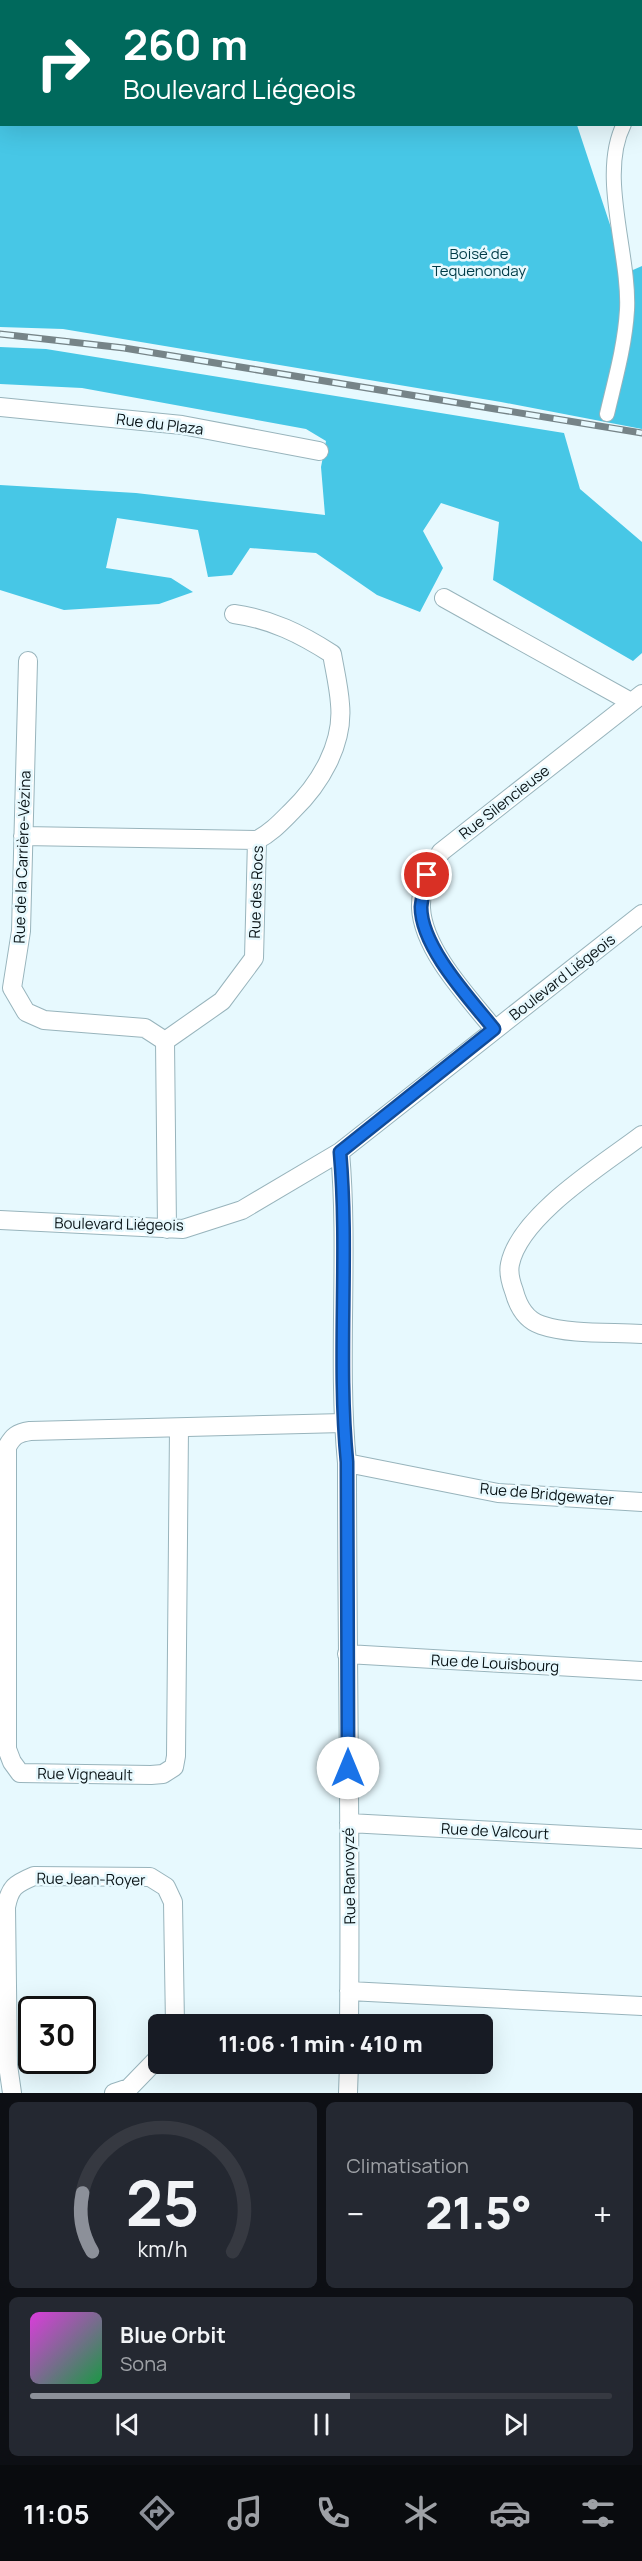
<!DOCTYPE html>
<html lang="fr">
<meta charset="utf-8">
<style>
body{margin:0;font-family:Manrope,sans-serif;background:#242831;color:#f1f3f6;height:100vh;display:flex;flex-direction:column;font-size:22px;white-space:nowrap}
*{box-sizing:border-box;margin:0}
p{font-size:20px;color:#9ea1a6}
.icon{flex:none;width:33px;height:33px;fill:none;stroke:currentColor;stroke-width:2;stroke-linecap:round;stroke-linejoin:round}
.map{position:relative;height:2093px;overflow:hidden}
.details{display:flex;flex-direction:column;gap:9px;padding:9px;background:#0d0f14;flex:1}
.details>*{flex:none}
.hud{position:absolute;left:0px;top:0px;width:642px;height:126px;box-shadow:0 6px 24px #0002;background:#00695c;color:#fff;overflow:hidden}
.speed{position:absolute;left:18px;top:1996px;display:flex;gap:12px;font-size:30px;font-weight:700;text-align:center}
.speed>*{display:grid;place-content:center;width:78px;height:78px;border-radius:50%;background:#171b24;box-shadow:0 6px 24px #0002;line-height:1}
.speed .limit{border:3px solid #111;border-radius:9px;background:#fff;color:#111}
.pin{position:absolute;display:grid;place-items:center;width:51px;height:51px;color:#fff;margin:-26px;border:3px solid #fff;border-radius:50%;box-shadow:0 2px 6px #0007}
.me{position:absolute;width:66px;margin:-33px;rotate:0deg;stroke-linejoin:round;filter:drop-shadow(0 0 4px #0008)}
.turn{display:flex;align-items:center;gap:21px;height:126px;padding:0 24px;font-size:27px}
.turn .icon{width:78px;height:78px;stroke-width:2.5}
.turn b{display:block;font-size:42px;line-height:51px}
.big{font-size:45px;font-weight:800;line-height:1.1}
.details .tile{flex:1;display:flex;flex-direction:column;justify-content:center;gap:9px;min-width:0;padding:0 21px;border-radius:9px;background:#242831}
.details .dial{align-items:center;gap:0}
.dial svg{height:156px;overflow:visible;fill:none;stroke:#363941;stroke-width:7;stroke-linecap:round;text-anchor:middle}
.dial text{fill:#f1f3f6;stroke:none}
.song{display:flex;align-items:center;gap:18px}
.cover{width:72px;height:72px;border-radius:9px;background:linear-gradient(135deg,hsl(300 70% 55%),hsl(140 70% 35%))}
.played{height:6px;border-radius:3px;background:linear-gradient(90deg,#8c9099 55%,#363941 55%)}
.keys{display:flex;justify-content:space-around;direction:ltr}
.heat{display:flex;justify-content:space-between;align-items:center;font-size:33px;direction:ltr}
.details .tiles{flex:1;display:grid;gap:9px;grid-template-columns:1fr 1fr}
.tile:last-child{grid-column:span 2}
.trip{position:absolute;left:148px;top:2014px;width:345px;height:60px;border-radius:9px;background:#171b24;box-shadow:0 6px 24px #0002;font-weight:800;line-height:60px;text-align:center}
.tab-bar{display:flex;height:96px;justify-content:space-around;align-items:center;background:#090b0e;color:#9ea1a6}
.tab-bar .icon{width:42px;height:42px}
.tab-bar .on{color:#8c9099}
.tab-bar b{font-size:27px;color:#f1f3f6}
.map>svg:first-child{display:block}
.forest{fill:#47c7e6}
.lines{fill:none;stroke-linecap:round;stroke-linejoin:round}
.pedestrian-casing{stroke:#98b4bc;stroke-width:16}
.minor-casing{stroke:#98b4bc;stroke-width:20}
.primary-casing{stroke:#98b4bc;stroke-width:32}
.pedestrian{stroke:#fff;stroke-width:14}
.minor{stroke:#fff;stroke-width:18}
.primary{stroke:#fff;stroke-width:30}
.rail-casing{stroke:#768488;stroke-width:7}
.rail{stroke:#e7f9fe;stroke-width:4.5;stroke-dasharray:14;stroke-linecap:butt}
.route-casing{stroke:#114b97;stroke-width:15}
.route{stroke:#1a73e8;stroke-width:10}
.labels{text-anchor:middle;dominant-baseline:central;stroke-width:5;stroke-linejoin:round;paint-order:stroke}
.park-label{font-size:15px;fill:#003b47;stroke:#e7f9fe}
.street-label{font-size:15px;fill:#081215;stroke:#e7f9fe}
</style>
<div class="map">
<svg width="642" height="2093" viewBox="0 0 642 2093">
<rect width="100%" height="100%" fill="#e7f9fe"/>
<path class="forest" d="M0 0 116 1 2 2V124L577 125 626 273 642 266V429L501 402 63 329 0 327Z
M0 347 46 349 564 433 580 489 642 542V653L633 661 493 580 499 522 441 503 423 531 443 568 420 612 377 595 316 553 250 548 232 575 208 577 198 530 117 518 106 568 171 578 193 592 159 604 64 610 0 590V485L136 493 325 515 321 467 326 441 306 429 82 388 0 384Z"/>
<g class="lines">
<g class="pedestrian-casing">
<path id="pedestrian" d="M640 94 642 92
M607 414C615 380 625 345 627 310 630 254 598 175 624 124"/>
</g>
<g class="minor-casing">
<path id="minor" d="M0 407 182 425 319 451
M444 598 631 702
M28 661 21 931 12 988 26 1012 44 1020 145 1028 165 1041
M23 836 257 840C271 833 281 822 292 811 320 784 344 744 340 704 339 688 335 671 332 654 301 634 271 619 234 614
M494 1029C469 998 423 950 421 908 420 888 431 869 441 852L642 694
M165 1041 222 1001 254 958 257 840
M165 1041 167 1229
M642 1135C604 1164 520 1215 510 1264 508 1273 511 1283 514 1291 518 1306 526 1320 541 1325 570 1335 612 1332 642 1334
M340 1152C349 1255 337 1359 347 1463 347 1650 351 1838 349 2025
M0 1220 183 1229 242 1210 340 1152 642 914
M179 1428 176 1756 174 1767 163 1774 151 1775 20 1773 12 1762 7 1749V1447C13 1436 17 1433 30 1431L343 1423
M347 1463 498 1493 642 1502
M347 1654 642 1671
M349 1823 642 1839
M349 1991 642 2006
M12 2093 8 2065 6 1907C10 1887 15 1884 34 1876L150 1877 166 1887 173 1902 175 2025
M114 2093 129 2088 159 2057
M348 2093 349 2064"/>
</g>
<g class="primary-casing">
<path id="primary" d="M386 0 396 2
M623 2 636 0"/>
</g>
<use href="#pedestrian" class="pedestrian"/>
<use href="#minor" class="minor"/>
<use href="#primary" class="primary"/>
<g class="rail-casing">
<path id="rail" d="M0 334 124 348 642 433"/>
</g>
<use href="#rail" class="rail"/>
</g>
<g class="lines">
<g class="route-casing">
<path id="route" d="M348 1768 347 1462C337 1359 349 1255 340 1152L494 1029C470 999 421 947 421 907 422 897 425 885 427 875"/>
</g>
<use href="#route" class="route"/>
</g>
<g class="labels">
<g class="park-label">
<text x="479" y="253">Boisé de<tspan x="479" dy="17">Tequenonday</tspan></text>
</g>
<g class="street-label">
<text transform="translate(160 424) rotate(7)">Rue du Plaza</text>
<text transform="translate(504 802) rotate(-38)">Rue Silencieuse</text>
<text transform="translate(22 857) rotate(-88)">Rue de la Carrière-Vézina</text>
<text transform="translate(256 892) rotate(-88)">Rue des Rocs</text>
<text transform="translate(562 977) rotate(-38)">Boulevard Liégeois</text>
<text transform="translate(119 1224) rotate(1)">Boulevard Liégeois</text>
<text transform="translate(547 1494) rotate(5)">Rue de Bridgewater</text>
<text transform="translate(495 1663) rotate(3)">Rue de Louisbourg</text>
<text transform="translate(85 1774) rotate(1)">Rue Vigneault</text>
<text transform="translate(495 1831) rotate(3)">Rue de Valcourt</text>
<text transform="translate(349 1876) rotate(-91)">Rue Ranvoyzé</text>
<text transform="translate(91 1879) rotate(1)">Rue Jean-Royer</text>
</g>
</g>
</svg>
<div class="speed"><div class="limit">30</div></div>
<div class="pin" style="left:427px;top:875px;background:#d93025"><svg class="icon" aria-label="arrive" viewBox="0 0 24 24"><path d="M6 21V4h12l-3 4 3 4H6"/></svg></div>
<svg class="me" style="left:348px;top:1768px" viewBox="-20 -20 40 40"><circle r="19" fill="#fff"/><path d="M0-13L10 11 0 6-10 11z" fill="#1a73e8"/></svg>
<div class="trip">11:06 · 1 min · 410 m</div>
<div class="hud">
<div class="turn"><svg class="icon" aria-label="right" viewBox="0 0 24 24"><path d="M7 20v-9h11M14 6l5 5-5 5"/></svg><div><b>260 m</b>Boulevard Liégeois</div></div>
</div>
</div>
<section class="details">
<div class="tiles">
<div class="tile dial"><svg viewBox="0 0 100 80">
<path d="M14 69A42 42 0 1 1 86 69"/>
<path d="M14 69A42 42 0 0 1 9 39" stroke="#8c9099"/>
<text x="50" y="56" font-size="32" font-weight="700">25</text>
<text x="50" y="72" font-size="11">km/h</text>
</svg></div>
<div class="tile"><p>Climatisation</p>
<div class="heat"><a>−</a><b class="big">21.5°</b><a>+</a></div>
</div>
<div class="tile">
<div class="song"><i class="cover"></i><div><b>Blue Orbit</b><p>Sona</p></div></div>
<div class="played"></div>
<div class="keys"><svg class="icon" aria-label="previous" viewBox="0 0 24 24"><path d="M18 5L8 12l10 7zM5 5v14"/></svg><svg class="icon" aria-label="pause" viewBox="0 0 24 24"><path d="M8 5v14M16 5v14"/></svg><svg class="icon" aria-label="next" viewBox="0 0 24 24"><path d="M6 5l10 7-10 7zM19 5v14"/></svg></div>
</div>
</div>
</section>
<nav class="tab-bar">
<b>11:05</b>
<svg class="icon on" aria-label="directions" viewBox="0 0 24 24"><path d="M12 3l9 9-9 9-9-9zM9 14v-3h6M13 9l2 2-2 2"/></svg>
<svg class="icon" aria-label="music" viewBox="0 0 24 24"><path d="M9 18V5l10-2v13"/><circle cx="6" cy="18" r="3"/><circle cx="16" cy="16" r="3"/></svg>
<svg class="icon" aria-label="phone" viewBox="0 0 24 24"><path d="M5 4h4l2 5-3 2q2 4 5 5l2-3 5 2v4C11 20 4 13 5 4z"/></svg>
<svg class="icon" aria-label="climate" viewBox="0 0 24 24"><path d="M12 3v18M4 7l16 10M4 17L20 7"/></svg>
<svg class="icon" aria-label="car" viewBox="0 0 24 24"><path d="M5 17H2v-5l4-1 3-4h7l3 4 3 1v5h-3M9 17h6M6 11h13"/><circle cx="7" cy="17" r="2"/><circle cx="17" cy="17" r="2"/></svg>
<svg class="icon" aria-label="filters" viewBox="0 0 24 24"><path d="M4 7h16M4 17h16"/><circle cx="9" cy="7" r="2"/><circle cx="15" cy="17" r="2"/></svg>
</nav>
